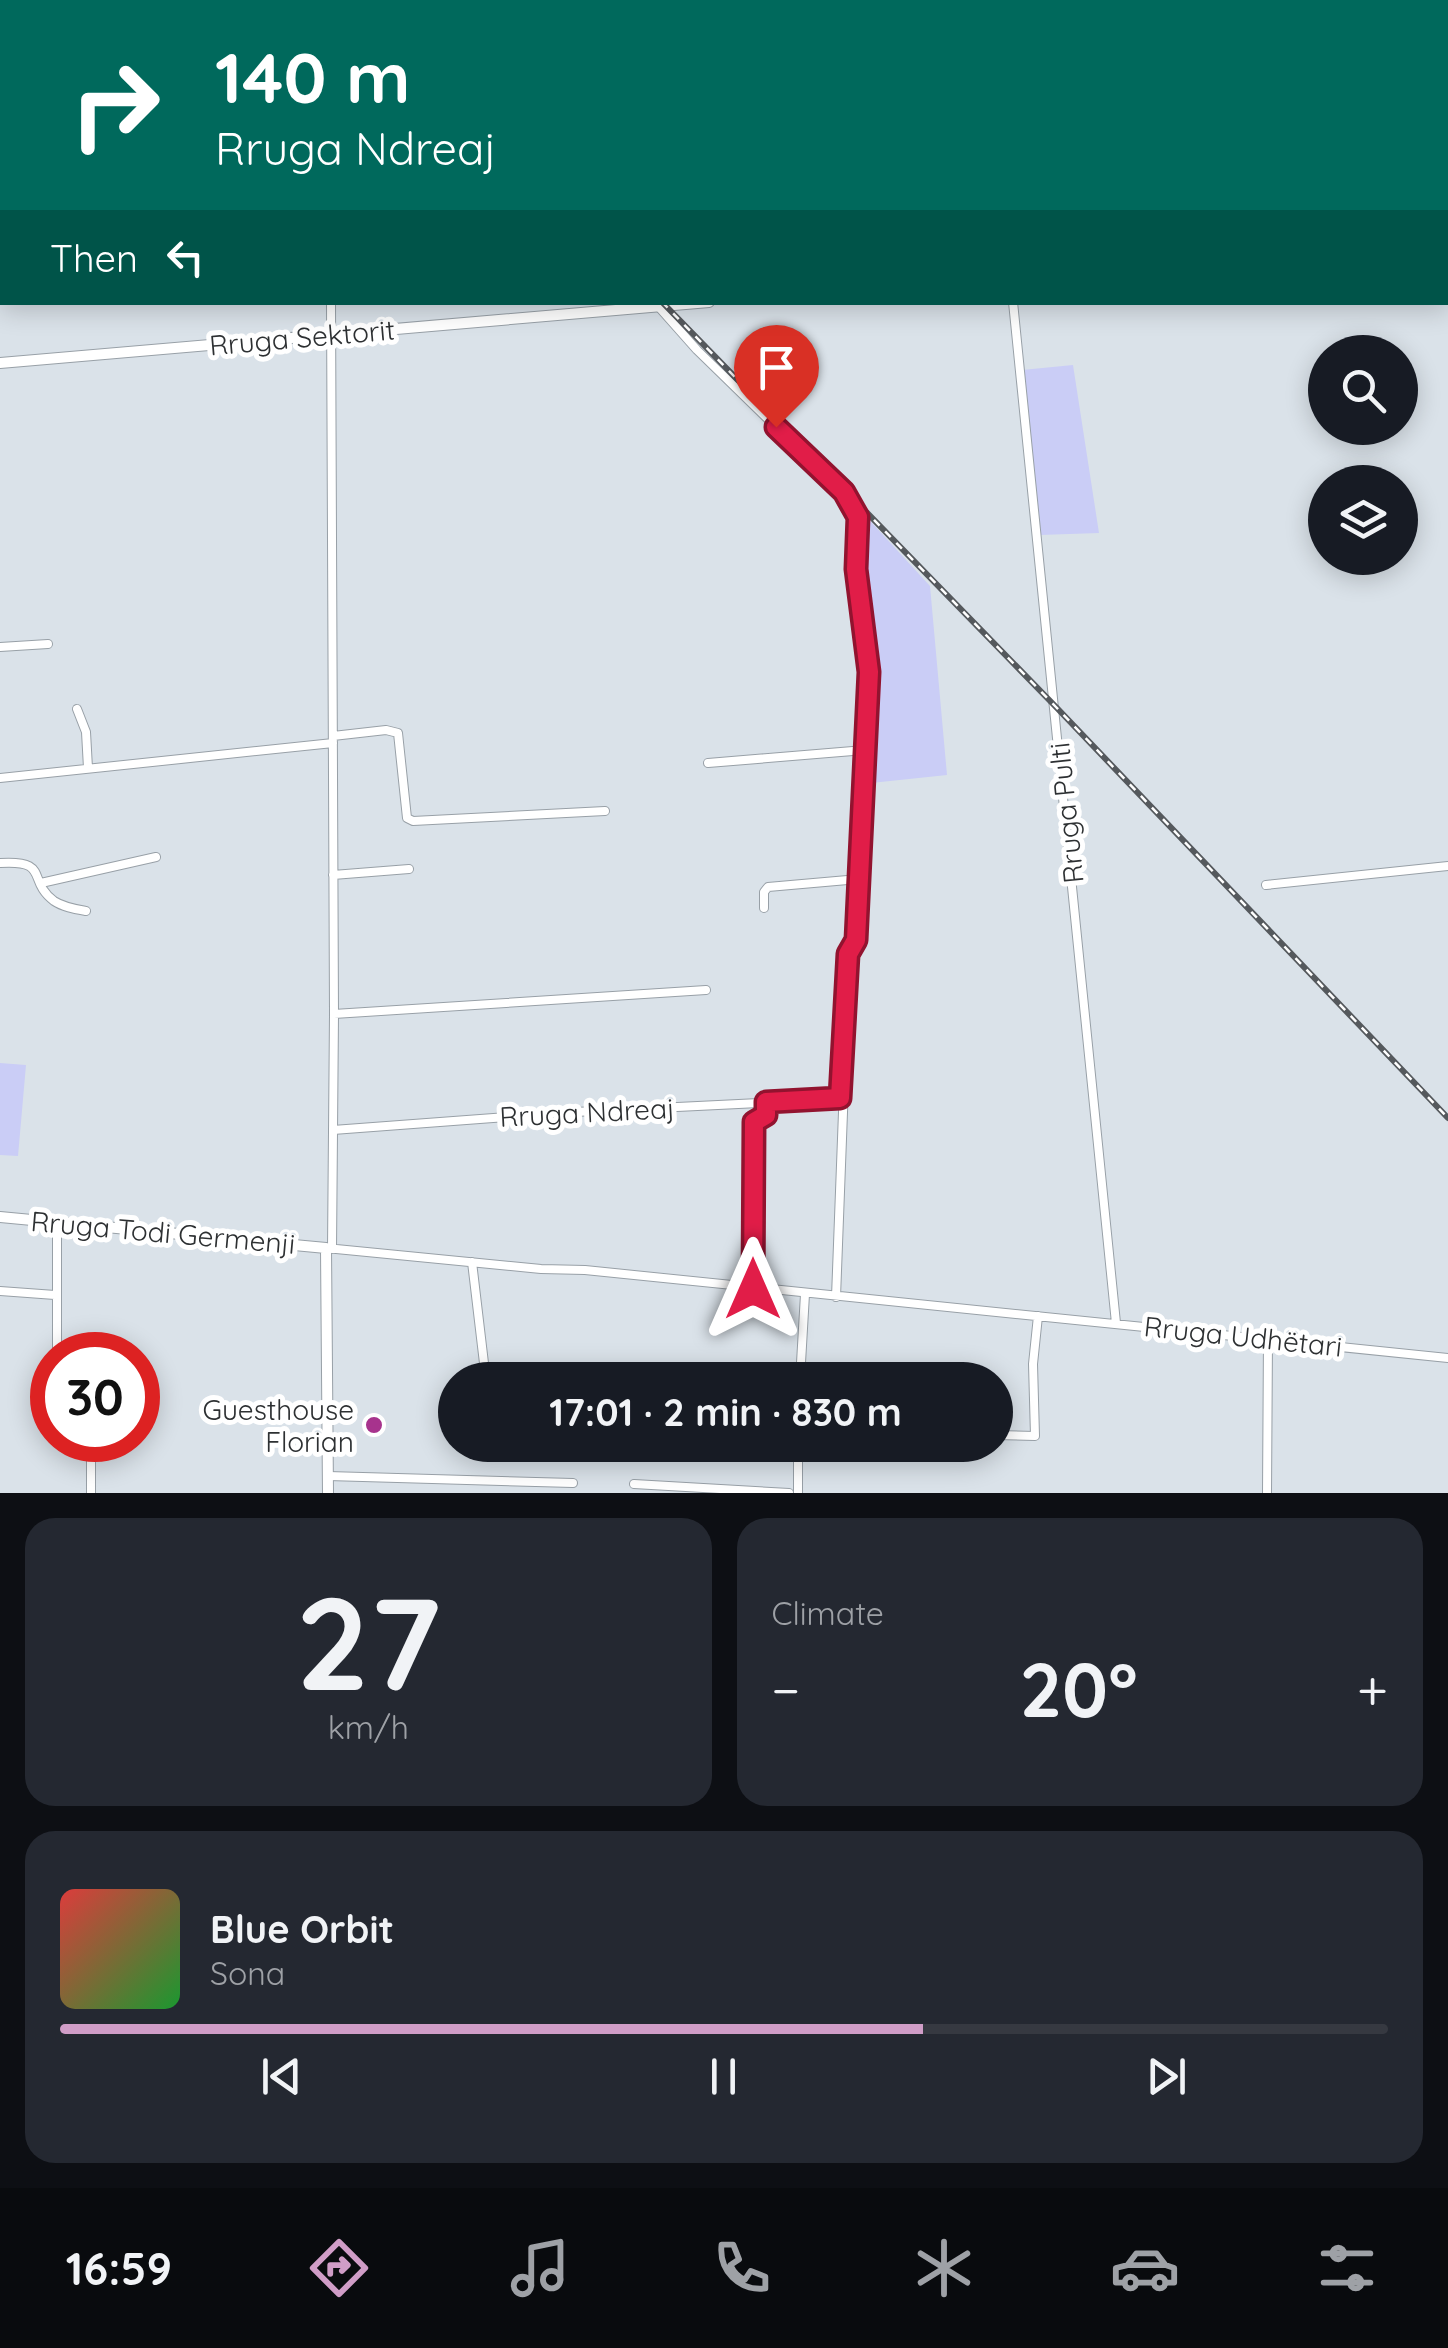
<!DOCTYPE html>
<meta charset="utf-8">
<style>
body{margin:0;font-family:Quicksand,sans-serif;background:#242831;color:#f1f3f6;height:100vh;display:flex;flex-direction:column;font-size:38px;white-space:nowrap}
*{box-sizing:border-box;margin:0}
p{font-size:32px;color:#9ea1a6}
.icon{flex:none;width:55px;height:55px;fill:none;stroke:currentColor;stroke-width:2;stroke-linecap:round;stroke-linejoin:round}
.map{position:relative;height:1493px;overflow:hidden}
.sheet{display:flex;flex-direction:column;gap:25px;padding:25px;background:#0d0f14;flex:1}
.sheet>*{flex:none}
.guide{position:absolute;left:0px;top:0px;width:1450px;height:305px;box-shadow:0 5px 25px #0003;background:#00695c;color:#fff;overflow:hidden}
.controls{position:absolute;left:1308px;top:335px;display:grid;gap:20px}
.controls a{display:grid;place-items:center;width:110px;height:110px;border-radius:50%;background:#171b24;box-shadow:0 5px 25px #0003;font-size:50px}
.speed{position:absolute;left:30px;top:1332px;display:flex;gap:20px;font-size:50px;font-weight:700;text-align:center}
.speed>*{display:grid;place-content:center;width:130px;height:130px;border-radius:50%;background:#171b24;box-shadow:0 5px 25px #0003;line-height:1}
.speed .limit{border:15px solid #d22;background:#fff;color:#111}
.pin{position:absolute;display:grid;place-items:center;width:85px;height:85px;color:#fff;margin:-102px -42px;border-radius:50% 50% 50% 0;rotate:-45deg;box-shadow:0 0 10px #0007}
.pin .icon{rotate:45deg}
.me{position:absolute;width:110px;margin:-55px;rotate:0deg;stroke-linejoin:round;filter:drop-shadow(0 0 8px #0008)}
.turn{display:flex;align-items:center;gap:35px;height:210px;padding:0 50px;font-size:45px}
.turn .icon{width:130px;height:130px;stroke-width:2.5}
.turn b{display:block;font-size:70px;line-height:85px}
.then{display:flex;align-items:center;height:95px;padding:0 50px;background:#0003;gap:20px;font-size:38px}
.big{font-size:75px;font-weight:700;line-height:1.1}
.sheet .widget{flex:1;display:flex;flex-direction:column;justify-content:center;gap:15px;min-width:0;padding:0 35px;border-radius:30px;background:#242831}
.sheet .dial{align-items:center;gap:0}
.dial b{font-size:130px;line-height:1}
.song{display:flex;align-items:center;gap:30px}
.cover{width:120px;height:120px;border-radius:15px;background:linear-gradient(135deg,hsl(0 70% 55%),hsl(130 70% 35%))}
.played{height:10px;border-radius:5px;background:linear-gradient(90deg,#d09dc7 65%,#363941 65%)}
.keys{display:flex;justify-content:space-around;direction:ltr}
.heat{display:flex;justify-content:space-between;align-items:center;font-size:55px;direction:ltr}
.sheet .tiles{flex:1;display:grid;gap:25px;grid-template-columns:1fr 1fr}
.widget:last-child{grid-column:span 2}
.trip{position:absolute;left:438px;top:1362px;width:575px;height:100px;border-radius:50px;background:#171b24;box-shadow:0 5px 25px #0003;font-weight:700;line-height:100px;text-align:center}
.tab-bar{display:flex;height:160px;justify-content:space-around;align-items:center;background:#090b0e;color:#9ea1a6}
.tab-bar .icon{width:70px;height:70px}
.tab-bar .active{color:#d09dc7}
.tab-bar b{font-size:45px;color:#f1f3f6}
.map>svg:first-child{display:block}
.green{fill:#cacdf6}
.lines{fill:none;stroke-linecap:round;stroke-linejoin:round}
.street-casing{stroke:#98a0a7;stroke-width:10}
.secondary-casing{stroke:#98a0a7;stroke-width:12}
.street{stroke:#fff;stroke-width:8}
.secondary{stroke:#fff;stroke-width:10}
.rail-casing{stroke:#55595d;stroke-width:6}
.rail{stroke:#fff;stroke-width:2.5;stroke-dasharray:8;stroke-linecap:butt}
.route-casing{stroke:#92132f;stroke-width:25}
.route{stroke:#e11d48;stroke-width:18}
.poi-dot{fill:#a7338d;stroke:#fff;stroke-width:4}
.labels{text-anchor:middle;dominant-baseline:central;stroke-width:10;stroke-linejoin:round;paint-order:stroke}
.street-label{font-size:28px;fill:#2d3032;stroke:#fff}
.poi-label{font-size:28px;fill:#2d3032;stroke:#fff;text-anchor:end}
</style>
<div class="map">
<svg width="1448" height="1493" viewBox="0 0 1448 1493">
<rect width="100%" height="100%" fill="#dae2e9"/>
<path class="green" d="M1073 365 1099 533 1040 535 1022 370Z
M861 511 930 586 947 775 871 783 876 694 869 664 860 573Z
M0 1063 26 1065 18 1156 0 1155Z"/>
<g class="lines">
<g class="street-casing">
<path id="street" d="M987 0 988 2
M332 2V0
M331 302 334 1014 332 1249
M1013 302 1116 1323
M658 306 697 350 843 492 857 517 856 569 869 669 856 941 849 954 836 1297
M0 647 48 644
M77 709 86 732 88 768
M333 736 386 730 398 733 407 818 413 821 605 811
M708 763 865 750
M0 778 333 743
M0 863C51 860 26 880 54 901 63 907 75 909 86 911
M333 875 409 869
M41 883 156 857
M1266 885 1448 866
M764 908V892L768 887 859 879
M334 1014 706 990
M333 1130 575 1112 841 1099
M326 1248 541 1269 585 1270 1448 1358
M472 1262 486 1380
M753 1289V1126L757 1118 766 1115V1102
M0 1291 55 1295
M57 1355V1222
M800 1380 805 1294
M995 1435 1035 1436 1033 1364 1038 1316
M328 1476 573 1483
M634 1484 789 1493
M91 1493V1440
M798 1493V1445
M1267 1493 1268 1338"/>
</g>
<g class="secondary-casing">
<path id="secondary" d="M0 363 709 302
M0 1217 326 1248 328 1493"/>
</g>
<use href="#street" class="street"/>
<use href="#secondary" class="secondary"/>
<g class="rail-casing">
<path id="rail" d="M374 0 376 2
M662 302 1056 707 1448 1118"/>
</g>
<use href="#rail" class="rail"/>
</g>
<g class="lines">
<g class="route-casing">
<path id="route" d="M753 1289 754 1122 766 1115V1102L840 1098 848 954 856 940 869 672 856 569 858 517 844 492 776 427"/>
</g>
<use href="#route" class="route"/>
</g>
<circle class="poi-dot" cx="374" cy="1425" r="10"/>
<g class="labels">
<g class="street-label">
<text transform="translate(302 337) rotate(-5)">Rruga Sektorit</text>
<text transform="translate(1066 813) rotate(-96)">Rruga Pulti</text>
<text transform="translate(587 1112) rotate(-3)">Rruga Ndreaj</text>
<text transform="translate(163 1232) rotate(5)">Rruga Todi Germenji</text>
<text transform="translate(1243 1336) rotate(6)">Rruga Udhëtari</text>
</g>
<g class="poi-label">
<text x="354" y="1409">Guesthouse<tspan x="354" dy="32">Florian</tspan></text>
</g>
</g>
</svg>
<div class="controls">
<a><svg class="icon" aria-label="search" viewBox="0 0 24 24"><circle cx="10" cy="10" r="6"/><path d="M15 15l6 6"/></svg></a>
<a><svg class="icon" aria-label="layers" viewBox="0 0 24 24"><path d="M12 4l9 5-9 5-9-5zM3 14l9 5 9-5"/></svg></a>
</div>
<div class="speed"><div class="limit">30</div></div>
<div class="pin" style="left:776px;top:427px;background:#d93025"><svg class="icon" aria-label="arrive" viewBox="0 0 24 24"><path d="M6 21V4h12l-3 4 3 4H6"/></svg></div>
<svg class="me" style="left:753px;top:1289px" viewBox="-20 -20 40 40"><path d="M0-17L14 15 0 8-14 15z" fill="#e11d48" stroke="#fff" stroke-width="4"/></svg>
<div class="trip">17:01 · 2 min · 830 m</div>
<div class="guide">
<div class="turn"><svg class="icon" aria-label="right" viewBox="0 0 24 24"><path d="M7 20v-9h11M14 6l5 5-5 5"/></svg><div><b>140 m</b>Rruga Ndreaj</div></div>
<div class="then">Then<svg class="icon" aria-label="left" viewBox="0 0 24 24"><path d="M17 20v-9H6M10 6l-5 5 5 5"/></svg></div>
</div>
</div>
<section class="sheet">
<div class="tiles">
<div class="widget dial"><b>27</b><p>km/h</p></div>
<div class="widget"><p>Climate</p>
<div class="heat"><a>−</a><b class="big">20°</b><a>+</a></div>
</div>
<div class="widget">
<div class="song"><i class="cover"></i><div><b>Blue Orbit</b><p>Sona</p></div></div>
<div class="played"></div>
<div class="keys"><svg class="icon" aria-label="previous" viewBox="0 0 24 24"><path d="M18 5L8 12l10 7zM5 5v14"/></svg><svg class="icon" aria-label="pause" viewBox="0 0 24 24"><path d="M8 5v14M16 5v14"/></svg><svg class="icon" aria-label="next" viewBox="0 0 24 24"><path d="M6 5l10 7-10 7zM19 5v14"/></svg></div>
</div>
</div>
</section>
<nav class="tab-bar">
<b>16:59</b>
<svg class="icon active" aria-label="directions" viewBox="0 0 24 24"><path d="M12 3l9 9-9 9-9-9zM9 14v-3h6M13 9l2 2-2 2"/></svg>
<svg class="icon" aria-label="music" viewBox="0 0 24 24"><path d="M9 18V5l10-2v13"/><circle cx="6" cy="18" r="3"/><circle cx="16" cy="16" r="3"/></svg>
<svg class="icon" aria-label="phone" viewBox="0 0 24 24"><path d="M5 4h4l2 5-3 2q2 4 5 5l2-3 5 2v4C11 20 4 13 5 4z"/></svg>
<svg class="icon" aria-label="climate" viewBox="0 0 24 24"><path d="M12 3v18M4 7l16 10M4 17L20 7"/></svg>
<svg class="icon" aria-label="car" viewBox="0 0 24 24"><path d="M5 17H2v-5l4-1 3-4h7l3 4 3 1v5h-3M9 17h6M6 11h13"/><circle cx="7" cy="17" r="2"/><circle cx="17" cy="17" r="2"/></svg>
<svg class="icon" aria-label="filters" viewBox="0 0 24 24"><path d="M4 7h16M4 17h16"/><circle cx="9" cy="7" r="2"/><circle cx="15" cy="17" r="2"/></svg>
</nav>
